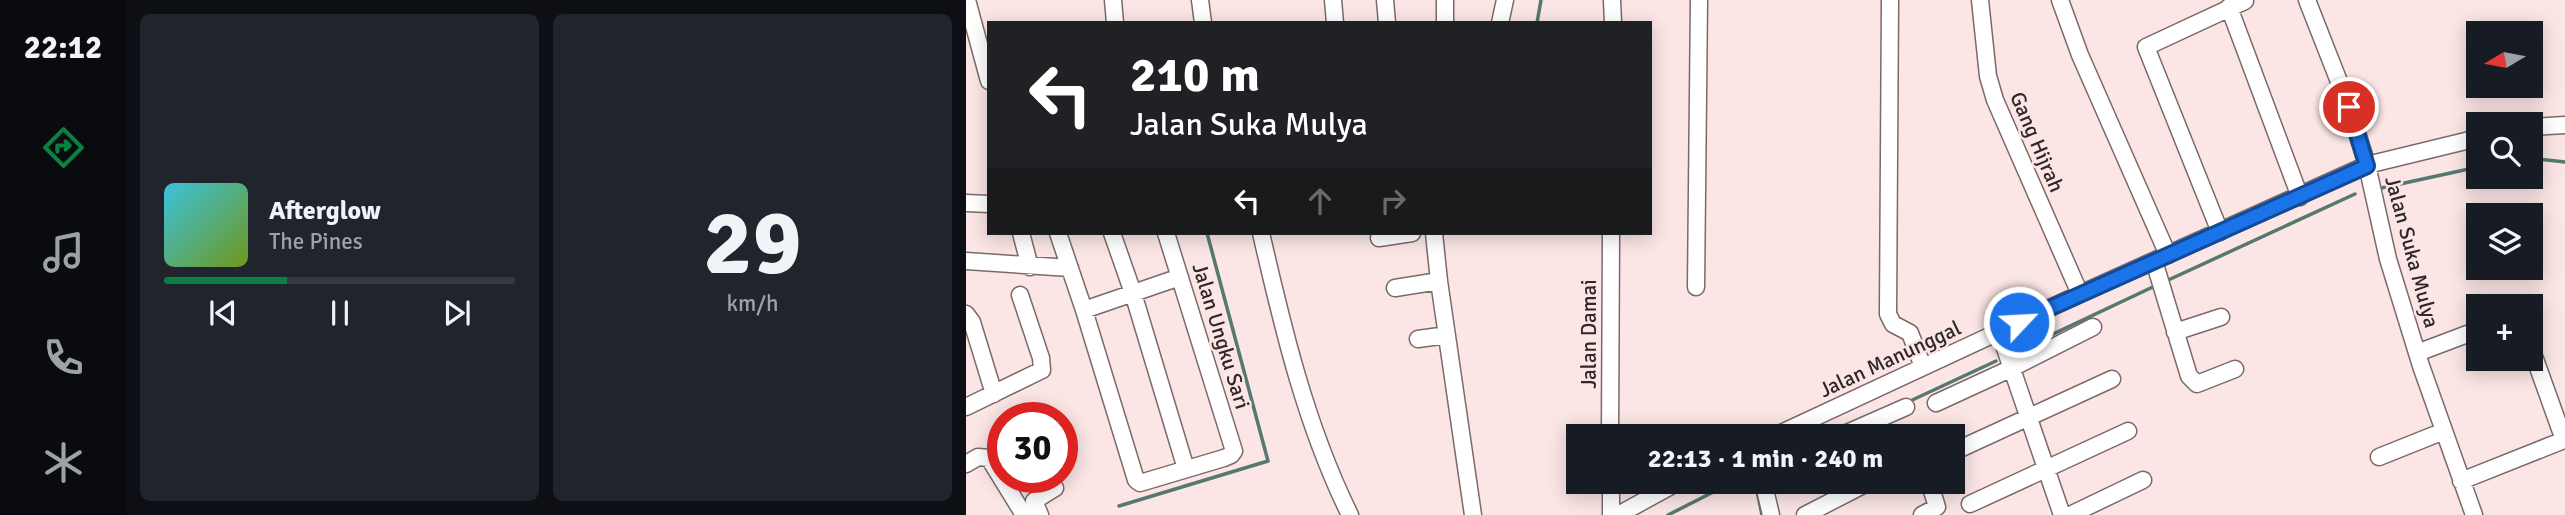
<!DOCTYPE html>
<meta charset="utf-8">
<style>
body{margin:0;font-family:Signika,sans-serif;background:#20242c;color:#f1f3f6;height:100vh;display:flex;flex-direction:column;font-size:26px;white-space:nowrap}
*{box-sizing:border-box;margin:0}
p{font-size:23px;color:#9ea1a6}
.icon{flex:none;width:38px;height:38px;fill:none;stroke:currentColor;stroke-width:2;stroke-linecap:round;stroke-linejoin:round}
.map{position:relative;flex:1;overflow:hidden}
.panel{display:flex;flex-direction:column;gap:14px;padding:14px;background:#0d0f14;width:840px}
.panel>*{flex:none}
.hud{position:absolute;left:21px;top:21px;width:665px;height:214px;border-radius:0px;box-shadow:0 4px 18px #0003;background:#202124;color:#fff;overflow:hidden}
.needle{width:46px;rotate:260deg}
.buttons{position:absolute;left:1500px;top:21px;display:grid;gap:14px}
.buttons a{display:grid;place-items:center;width:77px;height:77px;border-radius:0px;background:#171b24;box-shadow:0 4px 18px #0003;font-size:35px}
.speed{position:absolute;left:21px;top:402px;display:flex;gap:14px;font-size:35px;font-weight:700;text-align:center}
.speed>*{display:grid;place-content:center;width:91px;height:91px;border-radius:50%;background:#171b24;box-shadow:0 4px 18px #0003;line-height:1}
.speed .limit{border:10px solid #d22;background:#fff;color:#111}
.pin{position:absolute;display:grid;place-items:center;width:60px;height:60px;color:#fff;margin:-30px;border:4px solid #fff;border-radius:50%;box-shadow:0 2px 7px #0007}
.me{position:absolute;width:77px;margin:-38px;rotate:65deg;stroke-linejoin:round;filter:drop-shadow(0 0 5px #0008)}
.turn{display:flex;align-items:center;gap:24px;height:147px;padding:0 28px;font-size:32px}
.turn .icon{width:91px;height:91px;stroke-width:2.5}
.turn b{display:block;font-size:49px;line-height:60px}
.lanes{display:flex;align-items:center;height:66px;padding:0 28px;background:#0003;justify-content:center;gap:35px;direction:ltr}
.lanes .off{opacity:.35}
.panel .widget{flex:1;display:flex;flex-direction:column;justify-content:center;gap:10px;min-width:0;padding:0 24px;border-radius:10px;background:#20242c}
.panel .dial{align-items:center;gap:0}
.dial b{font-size:91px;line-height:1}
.song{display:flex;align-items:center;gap:21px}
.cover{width:84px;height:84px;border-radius:10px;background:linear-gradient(135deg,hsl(190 70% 55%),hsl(80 70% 35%))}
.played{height:7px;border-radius:4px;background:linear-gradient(90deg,#0b8043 35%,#363941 35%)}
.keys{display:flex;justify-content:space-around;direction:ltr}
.panel .tiles{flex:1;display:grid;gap:14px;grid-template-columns:repeat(2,1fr)}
.trip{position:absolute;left:600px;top:424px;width:399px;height:70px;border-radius:0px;background:#171b24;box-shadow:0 4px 18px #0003;font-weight:800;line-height:70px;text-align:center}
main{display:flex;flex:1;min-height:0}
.dock{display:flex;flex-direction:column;width:126px;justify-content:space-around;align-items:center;background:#090b0e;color:#9ea1a6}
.dock .icon{width:49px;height:49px}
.dock .selected{color:#0b8043}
.dock b{font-size:32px;color:#f1f3f6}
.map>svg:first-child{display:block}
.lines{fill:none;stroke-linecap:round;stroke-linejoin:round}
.stream{stroke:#56796f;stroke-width:3.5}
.minor-casing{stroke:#7c696a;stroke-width:19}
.minor{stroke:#fff;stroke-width:16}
.route-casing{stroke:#114b97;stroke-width:18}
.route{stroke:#1a73e8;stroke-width:12}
.labels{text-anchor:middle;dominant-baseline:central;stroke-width:5;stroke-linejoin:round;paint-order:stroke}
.street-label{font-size:21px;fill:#302828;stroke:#fbe5e5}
</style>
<main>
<nav class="dock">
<b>22:12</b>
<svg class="icon selected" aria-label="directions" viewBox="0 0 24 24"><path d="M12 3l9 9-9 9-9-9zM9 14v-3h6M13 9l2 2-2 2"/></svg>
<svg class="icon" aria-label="music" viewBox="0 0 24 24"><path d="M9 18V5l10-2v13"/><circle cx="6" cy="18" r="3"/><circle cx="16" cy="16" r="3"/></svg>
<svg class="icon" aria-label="phone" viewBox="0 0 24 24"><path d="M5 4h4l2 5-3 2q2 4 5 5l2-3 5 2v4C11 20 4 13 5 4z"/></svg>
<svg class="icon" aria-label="climate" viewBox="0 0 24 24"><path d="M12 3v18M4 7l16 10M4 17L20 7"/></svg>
</nav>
<section class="panel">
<div class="tiles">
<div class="widget">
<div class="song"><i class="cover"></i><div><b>Afterglow</b><p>The Pines</p></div></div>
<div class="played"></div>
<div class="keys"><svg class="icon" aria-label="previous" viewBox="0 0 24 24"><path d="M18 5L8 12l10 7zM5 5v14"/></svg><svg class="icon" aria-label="pause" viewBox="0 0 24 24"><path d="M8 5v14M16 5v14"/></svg><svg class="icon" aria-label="next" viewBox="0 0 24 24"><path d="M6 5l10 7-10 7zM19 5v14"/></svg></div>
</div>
<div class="widget dial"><b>29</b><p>km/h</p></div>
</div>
</section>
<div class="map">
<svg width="1599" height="515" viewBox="0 0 1599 515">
<rect width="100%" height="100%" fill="#fbe5e5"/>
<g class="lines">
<path class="stream" d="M571 23 575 0
M1564 158 1599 162
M1411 189 1512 167
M1198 282 1389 194
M1047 353 1191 285
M942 402 1030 361
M789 481 796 515
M153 506 302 461 241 233
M702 515 769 481"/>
<g class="minor-casing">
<path id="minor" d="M1 0 23 81
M147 0 149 23
M234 0 237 23
M367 0 369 23
M419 0 421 23
M479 0V23
M646 0 647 23
M924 0 922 314 927 324 944 333 957 367
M1014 0 1022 76 1029 100 1114 294
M1094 0 1114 55 1202 255
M1341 0 1383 107 1401 165 1422 259 1455 366 1508 515
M1263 7 1334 197
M534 23 539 0
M1564 127 1599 125
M0 203 23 204
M1254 232 1180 47 1279 1
M55 233 64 267
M92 233 118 310 170 480 174 483 258 458 265 455 268 451 200 233
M146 233 167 293 220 469
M295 233C317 329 340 426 384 515
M468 233 473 281 507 515
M413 238 446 233
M0 261 104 268
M1188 261 1223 376 1231 384 1269 369
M730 287 733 0
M429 288 473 281
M118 310 214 277
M0 314 6 322 28 394
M1033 331 1096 515
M1209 332 1255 317
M452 339 481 335
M1451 353 1512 330
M970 403 1046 368 1127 327
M0 407 76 370 75 358 54 295
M644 436 645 233
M809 436 1114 294 1401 165 1512 138
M874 436 940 407
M987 452 1146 379
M1413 457 1478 431
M0 464 12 457 23 458 58 515
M645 481V515
M797 481 805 515
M1495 481 1598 440 1564 345
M1004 504 1162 431
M74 515 68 501 89 488
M652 515 714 481
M839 515 905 481
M956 515 971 507 963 481
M1104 515 1177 480"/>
</g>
<use href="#minor" class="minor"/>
</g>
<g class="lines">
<g class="route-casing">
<path id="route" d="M1053 322 1401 166 1383 107"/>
</g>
<use href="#route" class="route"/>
</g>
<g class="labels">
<g class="street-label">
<text transform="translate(1071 142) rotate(67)">Gang Hijrah</text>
<text transform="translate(1446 252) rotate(75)">Jalan Suka Mulya</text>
<text transform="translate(623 334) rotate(-90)">Jalan Damai</text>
<text transform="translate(255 336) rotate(73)">Jalan Ungku Sari</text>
<text transform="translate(924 359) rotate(-25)">Jalan Manunggal</text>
</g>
</g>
</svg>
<div class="buttons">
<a><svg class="needle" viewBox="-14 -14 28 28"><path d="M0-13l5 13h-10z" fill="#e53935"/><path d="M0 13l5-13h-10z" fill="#9ea1a6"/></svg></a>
<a><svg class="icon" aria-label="search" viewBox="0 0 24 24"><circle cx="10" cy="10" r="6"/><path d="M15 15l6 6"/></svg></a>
<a><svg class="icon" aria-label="layers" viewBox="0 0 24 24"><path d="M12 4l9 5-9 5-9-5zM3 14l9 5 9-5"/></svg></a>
<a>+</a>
</div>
<div class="speed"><div class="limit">30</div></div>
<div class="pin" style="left:1383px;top:107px;background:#d93025"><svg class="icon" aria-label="arrive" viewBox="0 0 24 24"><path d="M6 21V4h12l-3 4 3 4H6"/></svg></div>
<svg class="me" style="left:1053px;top:322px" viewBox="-20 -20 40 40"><circle r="17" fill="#1a73e8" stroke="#fff" stroke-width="3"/><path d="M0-11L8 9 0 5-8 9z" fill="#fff"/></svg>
<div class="trip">22:13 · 1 min · 240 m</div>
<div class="hud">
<div class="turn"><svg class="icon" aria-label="left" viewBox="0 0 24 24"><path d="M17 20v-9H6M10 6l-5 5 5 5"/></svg><div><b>210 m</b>Jalan Suka Mulya</div></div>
<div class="lanes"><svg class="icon" aria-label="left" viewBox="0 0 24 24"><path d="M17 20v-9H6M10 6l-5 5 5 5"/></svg><svg class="icon off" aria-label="ahead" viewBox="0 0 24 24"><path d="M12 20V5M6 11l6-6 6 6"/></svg><svg class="icon off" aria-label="right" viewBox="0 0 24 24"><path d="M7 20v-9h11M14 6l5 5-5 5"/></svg></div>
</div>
</div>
</main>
